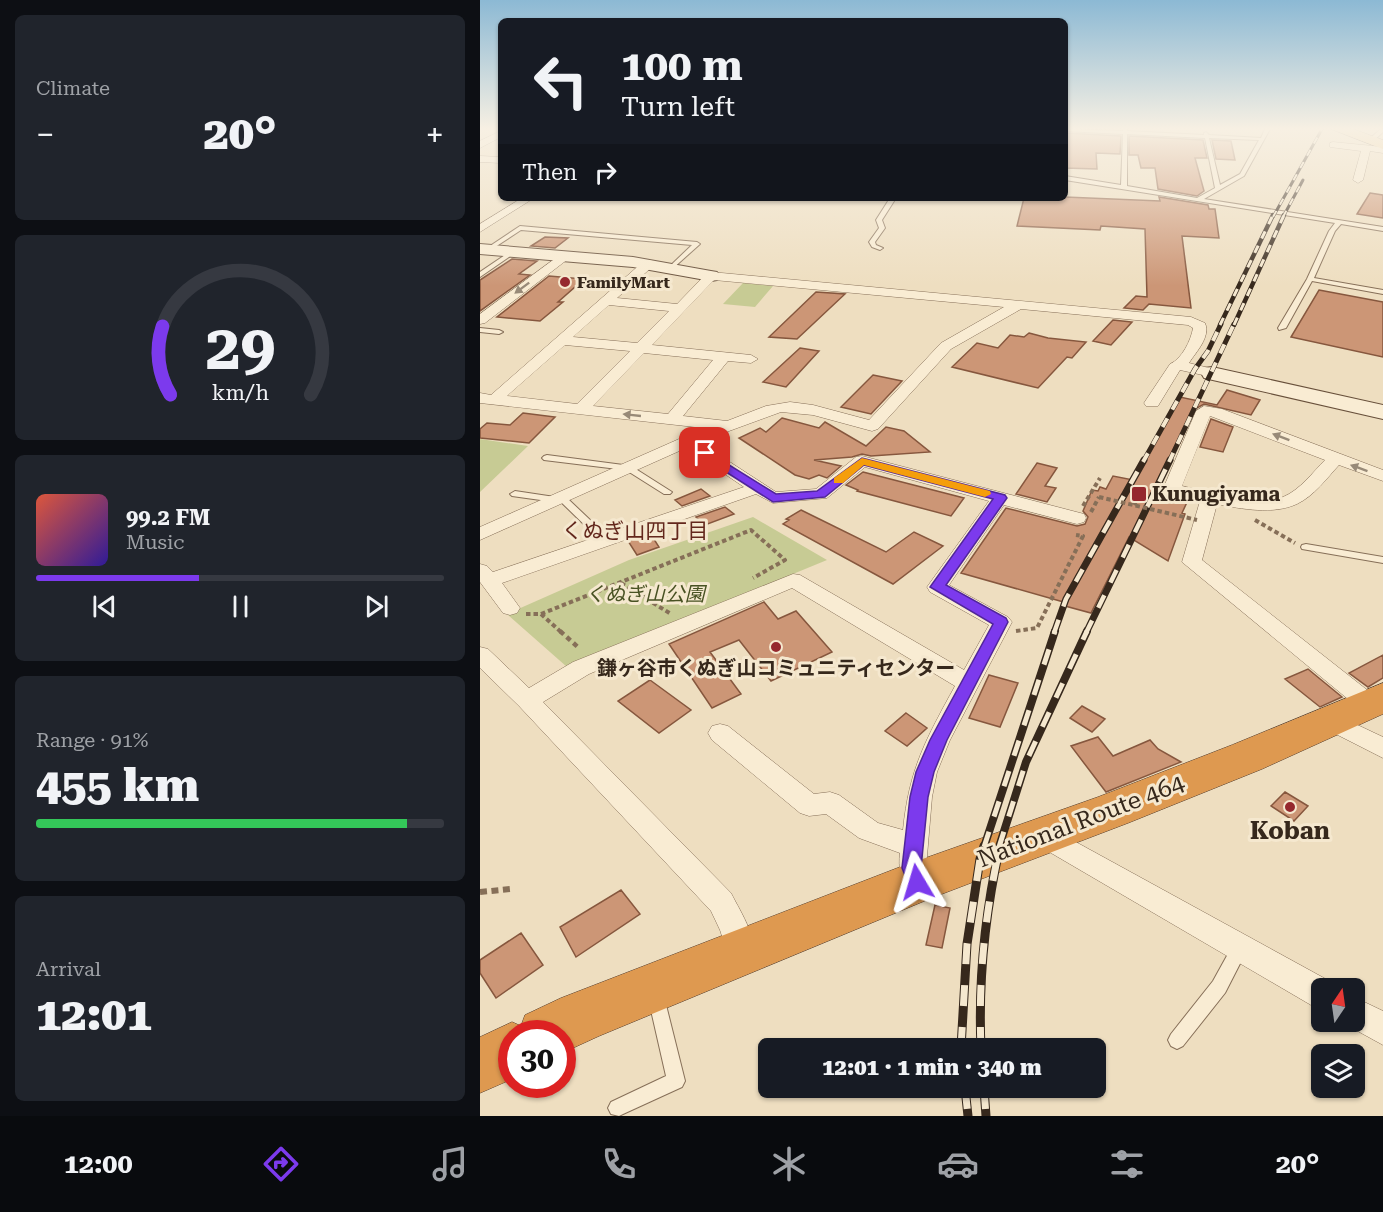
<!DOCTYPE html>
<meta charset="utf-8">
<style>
body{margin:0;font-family:"Roboto Serif","Noto Sans JP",serif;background:#20242c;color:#f1f3f6;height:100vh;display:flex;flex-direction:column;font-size:22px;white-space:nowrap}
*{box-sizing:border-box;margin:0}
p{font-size:20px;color:#9ea1a6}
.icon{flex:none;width:33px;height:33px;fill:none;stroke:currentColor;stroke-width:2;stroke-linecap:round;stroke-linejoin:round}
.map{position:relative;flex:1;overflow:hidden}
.details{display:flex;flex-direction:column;gap:15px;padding:15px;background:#0d0f14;width:480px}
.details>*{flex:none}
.top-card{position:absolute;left:18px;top:18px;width:570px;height:183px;border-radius:9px;box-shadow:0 2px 4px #0004;background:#171b24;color:#f1f3f6;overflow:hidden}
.needle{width:39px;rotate:13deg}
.fabs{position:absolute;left:831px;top:978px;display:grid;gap:12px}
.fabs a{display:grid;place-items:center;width:54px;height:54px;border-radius:9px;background:#171b24;box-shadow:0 2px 4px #0004;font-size:30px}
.speed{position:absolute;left:18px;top:1020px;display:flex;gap:12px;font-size:30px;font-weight:700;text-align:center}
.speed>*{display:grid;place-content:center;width:78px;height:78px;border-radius:50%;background:#171b24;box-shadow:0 2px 4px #0004;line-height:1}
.speed .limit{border:9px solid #d22;background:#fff;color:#111}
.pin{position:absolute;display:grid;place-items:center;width:51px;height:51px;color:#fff;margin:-26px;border-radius:12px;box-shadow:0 3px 9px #0006}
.me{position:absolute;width:66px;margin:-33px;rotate:353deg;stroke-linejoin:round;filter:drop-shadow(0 0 4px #0008)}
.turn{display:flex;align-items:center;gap:21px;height:126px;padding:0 24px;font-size:27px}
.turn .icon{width:78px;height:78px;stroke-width:2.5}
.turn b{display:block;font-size:42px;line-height:51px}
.then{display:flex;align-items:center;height:57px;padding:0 24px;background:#0003;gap:12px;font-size:22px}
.big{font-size:45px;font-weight:800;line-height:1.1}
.details .widget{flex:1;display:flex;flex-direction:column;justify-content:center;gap:9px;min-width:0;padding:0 21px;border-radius:9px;background:#20242c}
.details .dial{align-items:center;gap:0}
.dial svg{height:156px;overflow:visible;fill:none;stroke:#363941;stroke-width:7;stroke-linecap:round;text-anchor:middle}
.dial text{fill:#f1f3f6;stroke:none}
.song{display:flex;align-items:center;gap:18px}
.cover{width:72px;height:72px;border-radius:9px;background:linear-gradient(135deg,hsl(10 70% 55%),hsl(250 70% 35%))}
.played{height:6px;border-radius:3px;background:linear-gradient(90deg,#7c3aed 40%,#363941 40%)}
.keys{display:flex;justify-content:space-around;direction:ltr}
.heat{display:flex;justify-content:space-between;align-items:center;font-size:33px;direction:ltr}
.charge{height:9px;border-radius:4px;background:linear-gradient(90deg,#34c759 91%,#363941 0)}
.trip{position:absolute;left:278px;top:1038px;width:348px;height:60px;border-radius:9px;background:#171b24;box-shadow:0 2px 4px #0004;font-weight:800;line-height:60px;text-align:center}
.menu{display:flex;height:96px;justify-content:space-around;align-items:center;background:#090b0e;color:#9ea1a6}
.menu .icon{width:42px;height:42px}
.menu .active{color:#7c3aed}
.menu b{font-size:27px;color:#f1f3f6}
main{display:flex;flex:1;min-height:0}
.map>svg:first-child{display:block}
.green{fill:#c7cb94}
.building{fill:#cc9676;stroke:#86573e;stroke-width:1.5}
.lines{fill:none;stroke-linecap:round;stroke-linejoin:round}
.lane-casing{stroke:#866f58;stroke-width:2}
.street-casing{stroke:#866f58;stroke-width:1}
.secondary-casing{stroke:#68503b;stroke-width:2}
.primary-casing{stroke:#543d2d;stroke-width:1}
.highway-casing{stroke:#543d2d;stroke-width:1}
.path-far2{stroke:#866f58;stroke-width:4;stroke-dasharray:4.5 3;stroke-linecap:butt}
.path-far1{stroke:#866f58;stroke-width:4.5;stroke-dasharray:5 4;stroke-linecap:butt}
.path{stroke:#866f58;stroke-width:6;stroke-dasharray:7 4.5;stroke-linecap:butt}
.lane{fill:#f9ecd3;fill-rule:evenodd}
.street{fill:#f9ecd3;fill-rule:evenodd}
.secondary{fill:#f9ecd3;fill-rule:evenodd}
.primary{fill:#f1d197;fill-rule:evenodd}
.highway{fill:#de9950;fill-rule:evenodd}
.rail-far5-casing{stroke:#36281c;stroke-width:3}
.rail-far4-casing{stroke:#36281c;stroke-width:4.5}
.rail-far3-casing{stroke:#36281c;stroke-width:5}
.rail-far2-casing{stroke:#36281c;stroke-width:7}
.rail-far1-casing{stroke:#36281c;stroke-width:8}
.rail-casing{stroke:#36281c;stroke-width:9}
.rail-far5{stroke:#f5e8cf;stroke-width:2;stroke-dasharray:7;stroke-linecap:butt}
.rail-far4{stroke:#f5e8cf;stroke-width:3;stroke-dasharray:8;stroke-linecap:butt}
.rail-far3{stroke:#f5e8cf;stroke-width:4;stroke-dasharray:10;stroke-linecap:butt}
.rail-far2{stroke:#f5e8cf;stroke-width:4.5;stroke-dasharray:14;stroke-linecap:butt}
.rail-far1{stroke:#f5e8cf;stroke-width:5;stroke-dasharray:16;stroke-linecap:butt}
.rail{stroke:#f5e8cf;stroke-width:7;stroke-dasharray:21;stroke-linecap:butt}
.path-bridge{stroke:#866f58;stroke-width:4;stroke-dasharray:4.5 3;stroke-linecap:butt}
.oneway{fill:#988a78}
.route{fill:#7c3aed;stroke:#51269a;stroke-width:1.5}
.slow{fill:#f59e0b}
.poi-dot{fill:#95282e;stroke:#f5e8cf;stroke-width:2}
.labels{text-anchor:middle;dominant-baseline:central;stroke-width:6;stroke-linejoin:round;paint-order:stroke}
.far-poi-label{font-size:16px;font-weight:bold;fill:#36281c;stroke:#f5e8cf;text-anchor:start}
.poi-label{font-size:20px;font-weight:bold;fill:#36281c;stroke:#f5e8cf;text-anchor:start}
.park-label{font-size:20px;font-style:italic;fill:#495223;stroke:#f5e8cf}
.neighbourhood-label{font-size:21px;fill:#63271c;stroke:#f5e8cf}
.near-street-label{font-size:24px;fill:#36281c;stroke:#f5e8cf}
.near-poi-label{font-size:24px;font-weight:bold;fill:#36281c;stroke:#f5e8cf}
</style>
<main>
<section class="details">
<div class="widget"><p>Climate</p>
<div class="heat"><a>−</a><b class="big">20°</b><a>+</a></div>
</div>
<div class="widget dial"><svg viewBox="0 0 100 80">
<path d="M14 69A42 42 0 1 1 86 69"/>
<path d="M14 69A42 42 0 0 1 10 34" stroke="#7c3aed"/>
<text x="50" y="56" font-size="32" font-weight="700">29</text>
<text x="50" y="72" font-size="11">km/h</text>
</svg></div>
<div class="widget">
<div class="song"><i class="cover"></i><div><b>99.2 FM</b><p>Music</p></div></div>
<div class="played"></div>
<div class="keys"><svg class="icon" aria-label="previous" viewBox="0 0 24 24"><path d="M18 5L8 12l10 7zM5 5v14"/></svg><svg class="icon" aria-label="pause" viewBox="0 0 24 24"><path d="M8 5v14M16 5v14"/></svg><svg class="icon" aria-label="next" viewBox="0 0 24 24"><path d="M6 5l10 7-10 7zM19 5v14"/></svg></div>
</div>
<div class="widget"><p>Range · 91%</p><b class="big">455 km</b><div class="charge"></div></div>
<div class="widget"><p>Arrival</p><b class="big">12:01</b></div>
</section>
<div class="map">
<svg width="903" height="1116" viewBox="0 0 903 1116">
<rect width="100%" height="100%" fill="#eedec0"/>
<path class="green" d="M263 283 293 286 275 307 243 304Z
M0 439 48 446 0 492Z
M273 517 347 560 87 667 27 614 149 560Z"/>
<path class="building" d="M585 133 641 136 640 154 616 153 617 169 585 168Z
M649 136 723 140 727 158H715L724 191 717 196 678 189 675 168H661L658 155H649Z
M732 140 751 141 755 160 736 159Z
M890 193 903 195V218L877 214Z
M585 197 680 201 679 197 728 205 729 209H735L739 238 702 236 711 308 669 304 663 310 644 308 656 296 667 297 665 229 621 226 620 230 537 226 544 198Z
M65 237 88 238 75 248 51 246Z
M32 259 57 261 39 274 50 275 0 311V280Z
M69 276 104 279 78 302H83L60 321 17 317Z
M839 290 903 302V357L811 337Z
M336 292 365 294 317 339 289 337Z
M633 320 652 322 631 345 613 341Z
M549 333 568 338 606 342 592 358 587 357 558 388 472 367 497 343 518 348 530 335 544 337Z
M320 348 339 351 306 387 283 382Z
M393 375 422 381 391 414 361 407Z
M747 390 780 400 771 415 724 404 715 409 700 443 697 442 674 487 681 489 685 495 708 500 702 513 705 514 688 561 649 537 611 613 585 606 587 603 481 573 526 508 597 526 605 524 608 517 603 511 612 490 618 491 620 487 626 489 633 476 653 480 700 397 737 405Z
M43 413 75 417 49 443 0 438V429L7 423 30 425Z
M302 418 339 428 345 422 386 446 406 427 424 431 450 452 391 456 382 454 372 457 334 460 361 466 347 478 339 475 329 479 315 475 259 438 280 428 286 432Z
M731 419 753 427 743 452 720 447Z
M557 463 577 468 565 486 576 488 567 502 536 494Z
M383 472 484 498 471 516 377 491 378 490 366 485Z
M221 489 230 496 202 506 195 500Z
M245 507 254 514 225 525 216 517Z
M321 510 406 552 434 532 463 546 413 584 303 524 309 520 306 519Z
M170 533 179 547 157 555 148 541Z
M284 602 298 619 316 611 352 652 291 681 259 640 230 652 261 694 232 708 189 644Z
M903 655V678L888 687 869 673Z
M828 669 834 674 862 697 840 707 805 679Z
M509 675 538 683 520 727 489 718Z
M170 680 211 710 179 733 138 701Z
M602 706 625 719 612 732 590 718Z
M426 713 447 728 427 746 405 731Z
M618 737 633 756 670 740 678 749 701 762 626 792 591 746Z
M805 792 828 806 814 821 791 806Z
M141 890 160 914 96 957 80 927Z
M455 905 470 908 462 948 446 945Z
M41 933 63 965 16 998 0 973V960Z"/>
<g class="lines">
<g class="lane-casing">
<path id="lane" d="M585 129 643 131V129H647V131L724 135V133L726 132 729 135 781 138 785 129H790L764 176 724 199 903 227V231L861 224 855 231 834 278 903 290V294L832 281 806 328 799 330 798 328 827 279 849 231 855 223 585 180V176L641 185 643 134 585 131ZM647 134 725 138 735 188 717 198 647 186ZM729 138 779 140 760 174 740 185Z
M901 129H903V132L892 142H888V140Z
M410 198H416L402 220 405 228 395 242 396 245 403 248 400 250 392 247 389 242 399 228 396 220Z
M40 226 217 242 220 244 191 270 189 269V267L212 245 41 230 9 251 4 250Z
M31 251 36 252 0 277V272Z
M0 328 19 330 23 332 19 334 0 332Z
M67 455 151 466 192 492 190 494H184L146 470 64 460 62 458 64 456Z
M35 491 88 499 127 536 126 538H118L82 503 32 496 30 494Z
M826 544 903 557V563L822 549 821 547 822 545Z
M760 940 766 943 768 948 745 993 703 1046 697 1049 691 1046 688 1040 691 1034 733 981 754 943Z
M176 989 182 991 184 997 205 1081 202 1087 143 1114 139 1116 131 1114 128 1108 131 1102 186 1076 168 997 170 991Z"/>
</g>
<g class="street-casing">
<path id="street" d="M21 131V137L0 148V141Z
M853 142 903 147V153L890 151 883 180 878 183 873 180 881 151 850 147V143Z
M0 156 21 157V163L0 162Z
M42 198H54L0 232V224Z
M84 252 90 256 88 259 5 323 0 324V314Z
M168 260 172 261V267L137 298 197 304 227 273 231 272 711 317 725 323C731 337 716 352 709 363L737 370 739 373 732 377 700 370 678 406H666L664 403 690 364C702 359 711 340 713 328L708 325 541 309 471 349 398 429 392 431 333 415 301 412 219 442 296 492 336 489 376 457 382 456 604 514 606 518 604 522 597 524 524 505 469 585 528 617 532 622 470 740 457 772 452 797 446 868 451 882 447 891 437 894 427 891C421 877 418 868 420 853L379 838 346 814 329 816 320 813 232 740 228 733 232 726 240 724 248 726 334 794 350 792 359 795 398 823 423 830C429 769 446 739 475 686L312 588 109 674 63 702 251 893C261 913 281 942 271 964L261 968 251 964 240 930 231 911 39 706 0 668V647L8 649 49 688 93 662 313 574 320 575 484 670 509 625 450 592 447 587 509 501 385 467 347 498 293 503 276 494 22 583 40 608 37 613 30 615 23 613 0 582V564L7 566 13 572 264 487 206 448 0 540V527L224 428 0 403V393L11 395 164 261ZM234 280 524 307 461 343 389 420 333 405 310 402 286 406 247 421 203 416 248 361 271 363 278 359 271 355 172 345ZM129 305 189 311 157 343 93 337ZM85 345 150 351 97 404 27 396ZM164 353 233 360 188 414 113 406Z
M724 406 742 409 903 470V481L859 465C847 478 834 496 817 504 793 515 762 509 737 504L722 560 896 697 900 703 896 709 888 712 880 709 702 562 720 501 686 493 683 489 716 411ZM730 416 733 417 845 460C833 472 820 490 803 497 779 507 728 492 702 486Z
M850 712 903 737V758L842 727 838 721 842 715Z
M563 824 853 983 855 988H842V1009L831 1005 554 843 550 835 554 827Z
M874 997 903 1011V1045L863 1023 874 1022Z"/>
</g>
<g class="secondary-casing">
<path id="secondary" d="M0 244 153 257 231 271 237 272 240 276 237 280 231 281 153 267 0 254Z
M732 367 903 405V419L724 378 721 373 724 368Z"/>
</g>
<g class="primary-casing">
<path id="primary" d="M851 129H873L903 140V149Z"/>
</g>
<g class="highway-casing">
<path id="highway" d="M903 683V714L782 769 648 823 454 897 119 1036 82 1053V1034H32V1079L0 1093V1037L32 1022 41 1026 45 1015 81 998 420 867 618 797 752 745Z"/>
</g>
<path class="path-far2" d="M654 505 657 499
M603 506 620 478
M611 512 619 497
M775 520 815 543
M141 583 191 614
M46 614H61L82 633
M61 614 271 530 305 560 273 578
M536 631 557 628 603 536 596 535"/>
<path class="path-far1" d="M80 631 100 649"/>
<path class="path" d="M0 892 31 889"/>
<use href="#lane" class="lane"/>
<use href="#street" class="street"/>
<use href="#secondary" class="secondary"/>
<use href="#primary" class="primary"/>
<use href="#highway" class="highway"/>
<g class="rail-far5-casing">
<path id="rail-far5" d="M793 217 842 129
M803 217 823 180"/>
</g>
<g class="rail-far4-casing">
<path id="rail-far4" d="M740 325 793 215
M754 325 804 215"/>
</g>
<g class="rail-far3-casing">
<path id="rail-far3" d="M663 462 715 369 728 351 741 324
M689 462 754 324"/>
</g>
<g class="rail-far2-casing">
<path id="rail-far2" d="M574 633 586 599 664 460
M606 633 690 460"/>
</g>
<g class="rail-far1-casing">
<path id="rail-far1" d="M504 847 575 631
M519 847 546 762 607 631"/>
</g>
<g class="rail-casing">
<path id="rail" d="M481 1048 487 944 500 859 504 846
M501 1048C498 979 505 913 520 846
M485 1088 488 1116
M504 1088 506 1116"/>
</g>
<use href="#rail-far5" class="rail-far5"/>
<use href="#rail-far4" class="rail-far4"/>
<use href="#rail-far3" class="rail-far3"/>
<use href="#rail-far2" class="rail-far2"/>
<use href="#rail-far1" class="rail-far1"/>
<use href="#rail" class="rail"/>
<path class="path-bridge" d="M619 497 717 520"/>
</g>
<defs><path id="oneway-solid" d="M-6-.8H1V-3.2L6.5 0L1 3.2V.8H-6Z" transform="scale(1.5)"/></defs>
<g class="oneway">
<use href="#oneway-solid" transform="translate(42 288) rotate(143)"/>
<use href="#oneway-solid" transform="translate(152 415) rotate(-174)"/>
<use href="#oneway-solid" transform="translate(801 437) rotate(-159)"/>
<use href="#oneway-solid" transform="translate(879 468) rotate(-160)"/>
</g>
<linearGradient id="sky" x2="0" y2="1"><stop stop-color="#8cb9d4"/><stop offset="0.45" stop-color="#f7f0e3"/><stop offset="1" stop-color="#f7f0e3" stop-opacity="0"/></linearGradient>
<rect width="903" height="286" fill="url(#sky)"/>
<path class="route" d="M225 450 296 494 337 491 382 458 525 495 527 498 466 585 526 618 528 622 467 740 454 772 448 797 441 868 447 882 444 888 437 891 430 888 422 868 430 797 436 772 450 740 513 624 450 587 513 499 384 465 345 497 293 502 221 456V451Z"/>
<path class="slow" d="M382 458 510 491 511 494 505 497 384 465 363 483H354V478Z"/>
<g class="poi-dot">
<circle cx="85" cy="282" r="6"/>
<rect x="651" y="486" width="16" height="16" rx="3"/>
<circle cx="296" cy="647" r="6"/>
<circle cx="810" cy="807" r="6"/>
</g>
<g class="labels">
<g class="far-poi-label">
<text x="97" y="282">FamilyMart</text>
</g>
<g class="poi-label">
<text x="672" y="494">Kunugiyama</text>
<text x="296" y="668" text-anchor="middle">鎌ヶ谷市くぬぎ山コミュニティセンター</text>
</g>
<g class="park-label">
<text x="165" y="594">くぬぎ山公園</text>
</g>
<g class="neighbourhood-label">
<text x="155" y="531">くぬぎ山四丁目</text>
</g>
<g class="near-street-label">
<text transform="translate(601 821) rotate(-21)">National Route 464</text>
</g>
<g class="near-poi-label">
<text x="810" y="831">Koban</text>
</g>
</g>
</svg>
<div class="fabs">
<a><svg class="needle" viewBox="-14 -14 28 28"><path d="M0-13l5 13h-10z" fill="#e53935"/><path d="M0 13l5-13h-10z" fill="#9ea1a6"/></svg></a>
<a><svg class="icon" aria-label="layers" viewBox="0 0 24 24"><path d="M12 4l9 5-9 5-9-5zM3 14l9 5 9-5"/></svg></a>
</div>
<div class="speed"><div class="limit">30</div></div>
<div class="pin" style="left:225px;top:453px;background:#d93025"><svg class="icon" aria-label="arrive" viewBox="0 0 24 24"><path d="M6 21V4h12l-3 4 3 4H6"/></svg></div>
<svg class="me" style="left:437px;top:882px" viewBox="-20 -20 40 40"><path d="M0-17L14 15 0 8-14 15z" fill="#7c3aed" stroke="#fff" stroke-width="4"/></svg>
<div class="trip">12:01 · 1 min · 340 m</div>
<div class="top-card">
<div class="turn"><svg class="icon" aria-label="left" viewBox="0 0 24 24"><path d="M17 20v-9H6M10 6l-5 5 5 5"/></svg><div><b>100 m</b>Turn left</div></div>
<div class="then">Then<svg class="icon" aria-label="right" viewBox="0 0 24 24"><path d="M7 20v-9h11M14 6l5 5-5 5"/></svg></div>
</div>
</div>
</main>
<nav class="menu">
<b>12:00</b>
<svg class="icon active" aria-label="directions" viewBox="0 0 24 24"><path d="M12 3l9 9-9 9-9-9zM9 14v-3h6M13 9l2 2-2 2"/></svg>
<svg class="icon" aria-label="music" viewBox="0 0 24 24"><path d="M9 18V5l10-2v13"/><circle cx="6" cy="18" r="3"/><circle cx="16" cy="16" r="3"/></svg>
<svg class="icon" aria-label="phone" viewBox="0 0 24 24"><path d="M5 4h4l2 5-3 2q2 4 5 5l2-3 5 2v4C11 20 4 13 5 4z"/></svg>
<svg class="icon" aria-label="climate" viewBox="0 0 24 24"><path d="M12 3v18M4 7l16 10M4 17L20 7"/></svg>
<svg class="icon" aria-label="car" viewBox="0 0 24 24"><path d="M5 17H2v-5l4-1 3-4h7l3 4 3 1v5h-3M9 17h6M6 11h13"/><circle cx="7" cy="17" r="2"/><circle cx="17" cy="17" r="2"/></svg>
<svg class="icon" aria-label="filters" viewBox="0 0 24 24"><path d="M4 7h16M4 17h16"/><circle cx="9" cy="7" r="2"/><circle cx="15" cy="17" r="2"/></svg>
<b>20°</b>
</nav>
